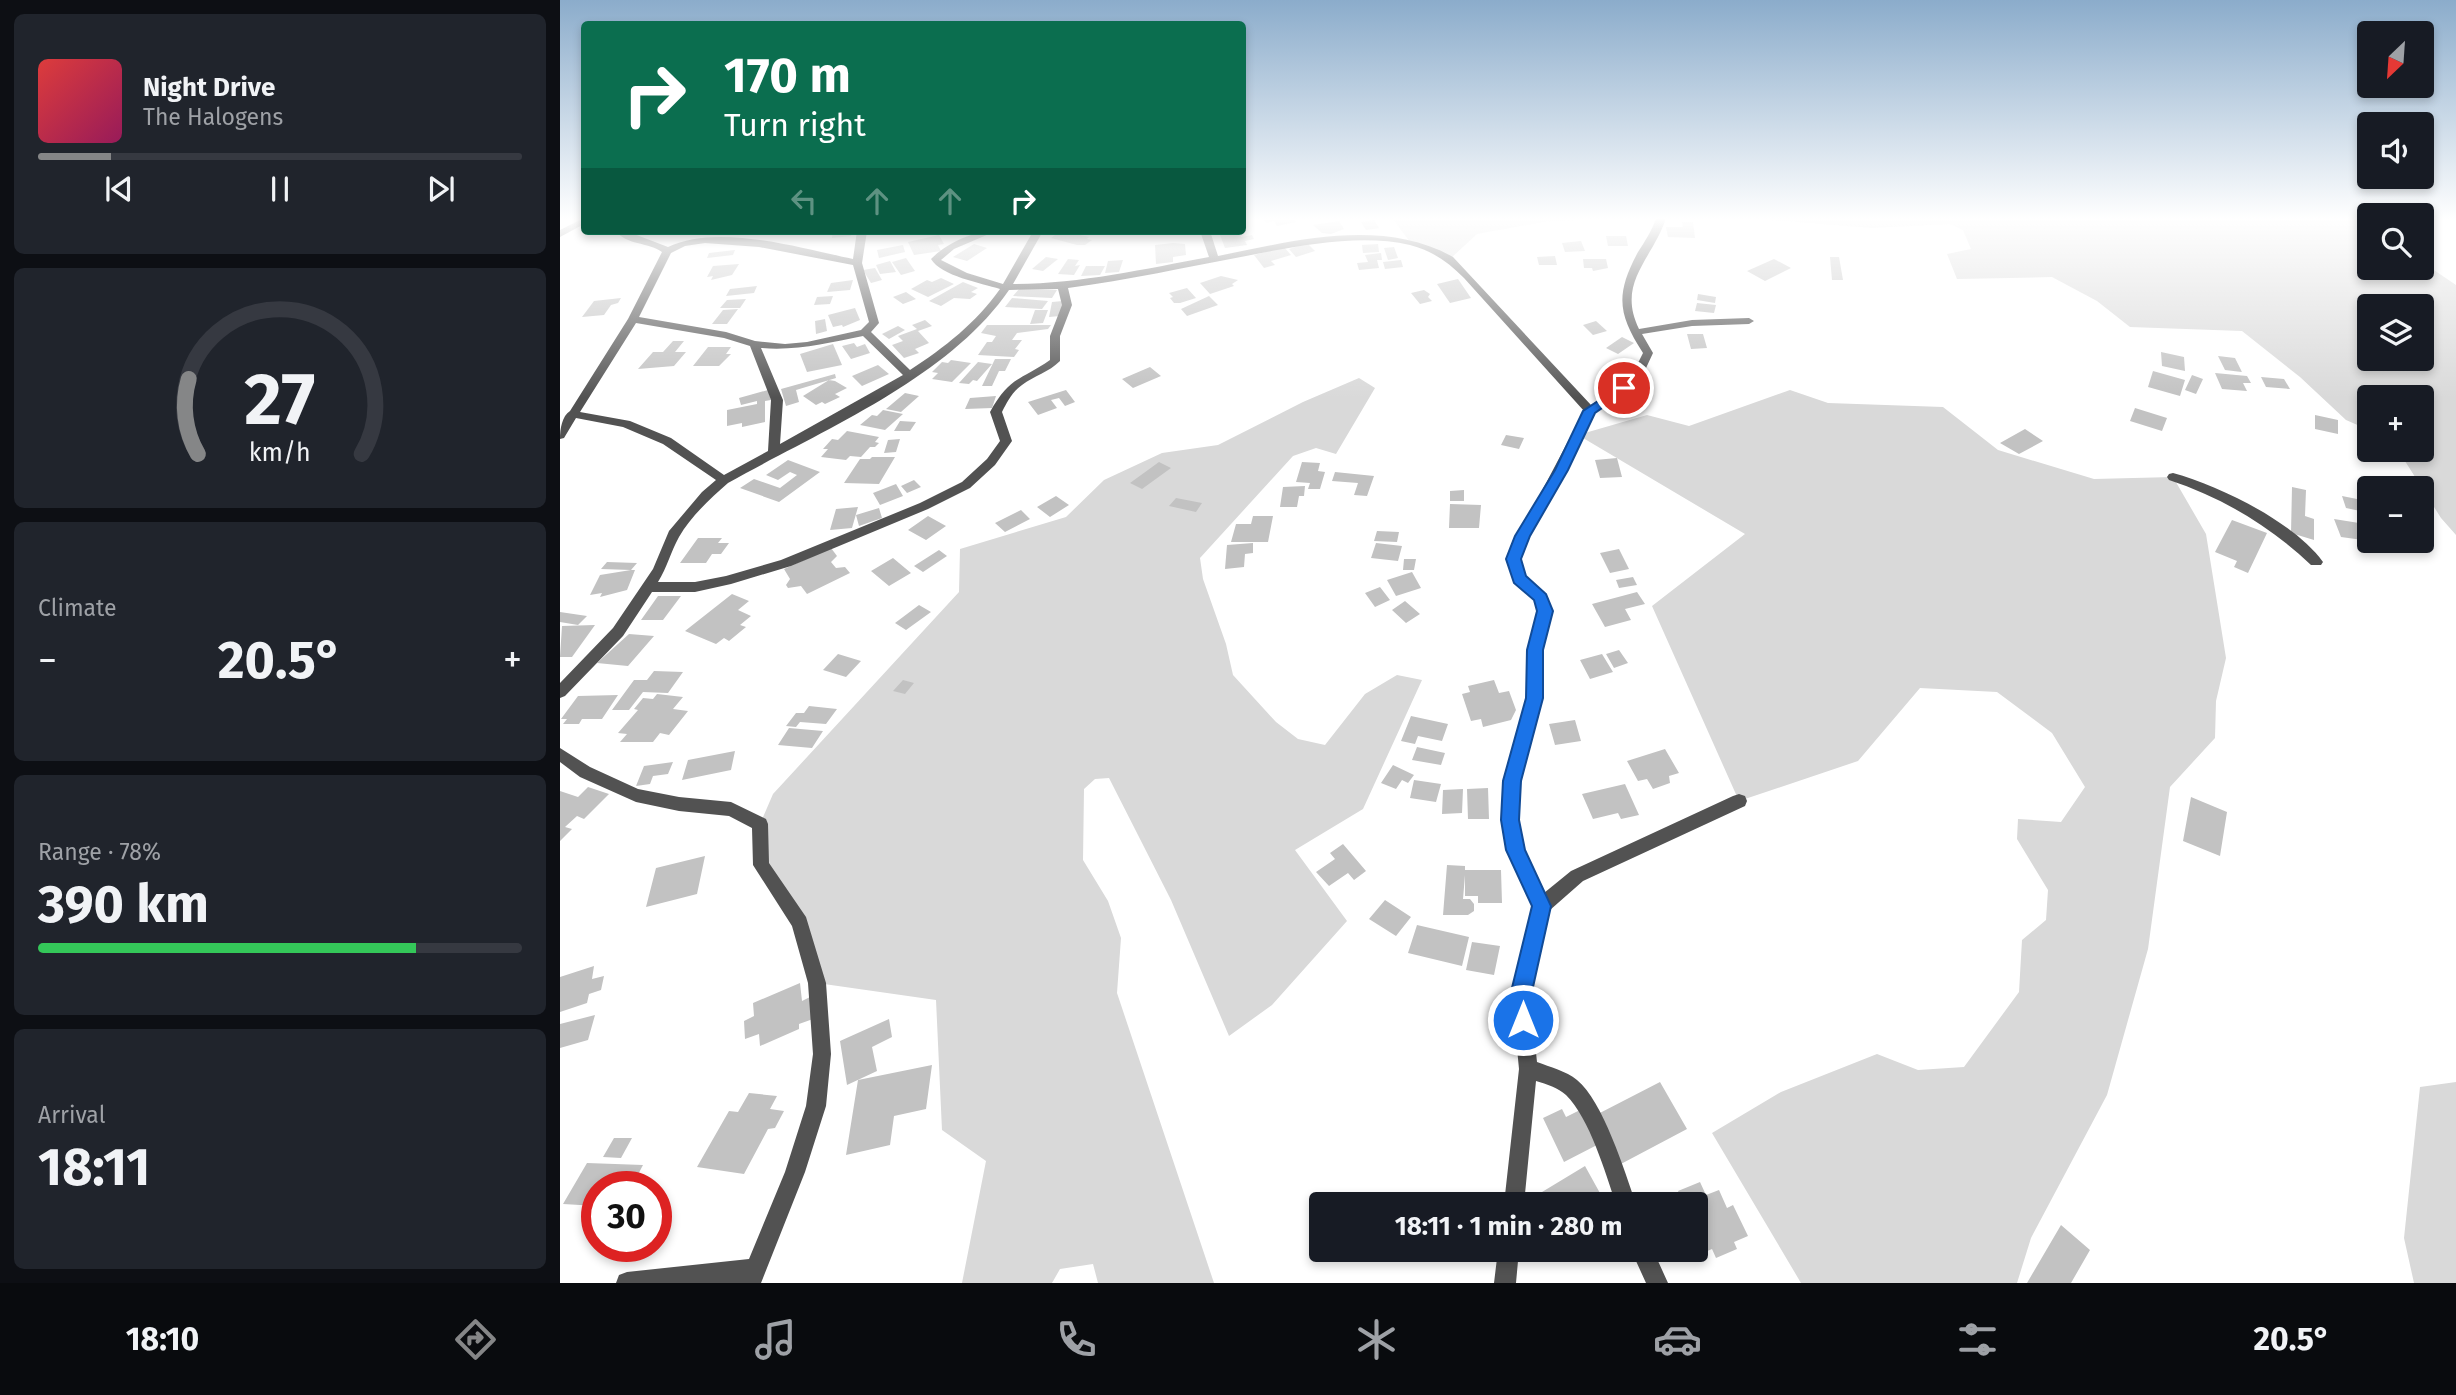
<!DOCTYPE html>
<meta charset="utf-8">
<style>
body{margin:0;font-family:"Fira Sans",sans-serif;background:#20242c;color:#f1f3f6;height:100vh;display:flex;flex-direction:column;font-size:26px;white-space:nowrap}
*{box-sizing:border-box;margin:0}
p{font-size:23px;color:#9ea1a6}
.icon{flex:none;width:38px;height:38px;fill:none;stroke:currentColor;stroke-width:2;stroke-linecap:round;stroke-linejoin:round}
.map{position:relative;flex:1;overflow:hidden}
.details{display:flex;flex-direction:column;gap:14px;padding:14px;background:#0d0f14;width:560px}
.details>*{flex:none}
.banner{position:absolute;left:21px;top:21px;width:665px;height:214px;border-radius:7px;box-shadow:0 4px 10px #0003;background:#0b6e4f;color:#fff;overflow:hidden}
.needle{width:46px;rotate:205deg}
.fabs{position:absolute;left:1797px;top:21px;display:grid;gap:14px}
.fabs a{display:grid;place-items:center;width:77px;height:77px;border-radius:7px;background:#171b24;box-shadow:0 4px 10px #0003;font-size:35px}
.speed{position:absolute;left:21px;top:1171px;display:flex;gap:14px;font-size:35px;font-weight:700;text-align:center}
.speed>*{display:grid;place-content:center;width:91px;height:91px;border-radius:50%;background:#171b24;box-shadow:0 4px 10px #0003;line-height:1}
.speed .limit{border:10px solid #d22;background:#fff;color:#111}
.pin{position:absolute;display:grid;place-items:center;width:60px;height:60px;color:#fff;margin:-30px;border:4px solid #fff;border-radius:50%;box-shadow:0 2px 7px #0007}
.me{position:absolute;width:77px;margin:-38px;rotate:0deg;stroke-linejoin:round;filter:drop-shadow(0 0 5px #0008)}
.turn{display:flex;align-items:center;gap:24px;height:147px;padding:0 28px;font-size:32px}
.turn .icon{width:91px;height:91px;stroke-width:2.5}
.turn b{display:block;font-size:49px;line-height:60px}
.lanes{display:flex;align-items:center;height:66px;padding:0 28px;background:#0003;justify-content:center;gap:35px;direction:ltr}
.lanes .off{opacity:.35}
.big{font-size:52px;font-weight:700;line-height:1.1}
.details .card{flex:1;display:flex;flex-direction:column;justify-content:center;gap:10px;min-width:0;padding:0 24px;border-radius:10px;background:#20242c}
.details .dial{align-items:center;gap:0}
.dial svg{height:182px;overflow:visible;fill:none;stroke:#363941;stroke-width:7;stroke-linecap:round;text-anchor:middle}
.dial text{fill:#f1f3f6;stroke:none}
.song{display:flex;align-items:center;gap:21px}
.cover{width:84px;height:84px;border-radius:10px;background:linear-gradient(135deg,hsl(0 70% 55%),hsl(330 70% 35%))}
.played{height:7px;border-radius:4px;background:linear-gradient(90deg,#858687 15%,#363941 15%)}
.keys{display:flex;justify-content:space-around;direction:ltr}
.heat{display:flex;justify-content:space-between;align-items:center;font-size:38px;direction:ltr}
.charge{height:10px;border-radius:5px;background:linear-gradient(90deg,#34c759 78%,#363941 0)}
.trip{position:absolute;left:749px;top:1192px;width:399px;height:70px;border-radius:7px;background:#171b24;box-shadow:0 4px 10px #0003;font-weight:700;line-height:70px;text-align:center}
.tabs{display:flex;height:112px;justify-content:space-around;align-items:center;background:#090b0e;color:#9ea1a6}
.tabs .icon{width:49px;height:49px}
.tabs .on{color:#858687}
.tabs b{font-size:32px;color:#f1f3f6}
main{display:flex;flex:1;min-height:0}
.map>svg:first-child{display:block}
.green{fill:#d9d9d9;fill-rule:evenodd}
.building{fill:#c2c2c2}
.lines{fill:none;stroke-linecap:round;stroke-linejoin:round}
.street{fill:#525252;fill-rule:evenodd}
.route{fill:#1a73e8;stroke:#114b97;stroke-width:2}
</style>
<main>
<section class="details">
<div class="card">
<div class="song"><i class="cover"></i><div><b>Night Drive</b><p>The Halogens</p></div></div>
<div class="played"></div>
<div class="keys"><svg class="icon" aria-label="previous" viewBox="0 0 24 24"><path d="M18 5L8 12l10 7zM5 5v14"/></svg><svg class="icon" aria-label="pause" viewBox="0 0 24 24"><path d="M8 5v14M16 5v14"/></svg><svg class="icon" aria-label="next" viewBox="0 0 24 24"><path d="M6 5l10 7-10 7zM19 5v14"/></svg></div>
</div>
<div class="card dial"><svg viewBox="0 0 100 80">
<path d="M14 69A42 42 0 1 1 86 69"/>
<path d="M14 69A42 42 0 0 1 10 36" stroke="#858687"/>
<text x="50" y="56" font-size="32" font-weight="700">27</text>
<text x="50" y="72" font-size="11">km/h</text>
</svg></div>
<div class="card"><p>Climate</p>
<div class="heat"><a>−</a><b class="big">20.5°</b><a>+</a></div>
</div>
<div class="card"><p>Range · 78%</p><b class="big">390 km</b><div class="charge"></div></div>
<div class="card"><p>Arrival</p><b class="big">18:11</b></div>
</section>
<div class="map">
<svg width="1896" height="1283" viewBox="0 0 1896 1283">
<rect width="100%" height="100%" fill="#fff"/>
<path class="green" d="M832 218H1052L983 222 917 234 890 259 850 242Z
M1185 218H1798L1809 226 1810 268H1862V262L1896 285V535L1881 518 1838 450H1862V397H1810L1809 430 1786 420 1740 377 1682 331 1570 327 1537 301 1492 277 1397 279 1387 254 1411 249 1403 230 1390 224 1312 228ZM1810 306H1862V359H1810Z
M799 378 815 388 776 454 756 448 733 456 640 558 643 579 666 644 673 675 716 722 738 739 765 745 805 694 837 675 862 680 803 809 735 850 787 921 712 1005 669 1036 611 900 549 778 535 779 524 789 523 860 548 901 561 938 557 993 654 1283H538L533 1264 500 1269 492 1283H402L426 1161 382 1130 376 1000 257 983 240 923 201 865 200 824 213 794 399 592 400 549 506 517 544 480 602 453 658 445 743 402Z
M1230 390 1268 403 1383 407 1438 450 1534 479 1613 477 1646 534 1666 658 1656 701 1655 738 1610 787 1588 949 1547 1095 1471 1238 1457 1283H1241L1152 1133 1221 1092 1317 1054 1358 1070 1404 1067 1459 992 1462 940 1486 920 1488 890 1457 839 1458 819 1501 822 1525 787 1492 733 1437 692 1360 688 1298 761 1179 801 1092 606 1185 534 1018 435 1087 415 1129 426Z
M1896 1082V1283H1854L1844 1238 1860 1087Z"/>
<path class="building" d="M703 218H734L736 222 717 226 714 221 706 223Z
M814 220 819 228 806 230 801 222Z
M779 221 784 229 771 234 762 233 753 225Z
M1122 222H1133L1135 238 1108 237 1106 227H1123Z
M273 231H292L291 236 272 238Z
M501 231 529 237 527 239 532 240 525 245H517L491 238Z
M679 232 681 237 692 235 694 239 685 241 687 245 665 248 660 235Z
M379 235 384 244 378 245 381 251 354 255 348 242Z
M1046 236H1066L1068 246H1048Z
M1021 241 1025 251 1005 252 1002 243Z
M613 243 625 244 626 255 613 257V262L596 264 595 245Z
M747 243 755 251 736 257 729 249Z
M414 244 427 248 407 261 393 257Z
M818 244 819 252 803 253 802 245Z
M343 245 345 252 319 258 317 250Z
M724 247 731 255 711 261 715 265 704 268 694 255Z
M834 247 838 258 828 260 824 248Z
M175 250 173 255 147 258 149 253Z
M821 253 822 260H817L819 268 799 270 797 263 808 262 805 255Z
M995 256 997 265H979L977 257Z
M486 257 498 259 483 271 472 269Z
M1270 257H1279L1283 280H1272Z
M346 258 355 271 341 275 332 262Z
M508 259 519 260 515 266 520 265 514 275 498 274Z
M1023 259H1046L1048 268 1033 271 1032 268H1024Z
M1214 259 1231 268 1205 281 1187 271Z
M563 260 559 272 545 273 548 261Z
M841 260 843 267 825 269 823 262Z
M330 261 336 272 320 274 316 265Z
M179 264 172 275 151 280 153 276 147 277 153 266Z
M526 266H545L540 275 521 276Z
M315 268 322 280 311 283 303 270Z
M661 276 678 280 672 284 674 286 650 294 640 283Z
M381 278 394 284 368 297 351 289 367 280 372 282Z
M898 279 911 298 890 303 877 284Z
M293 280 290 290 267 292 271 283Z
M403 282 418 288 411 292 417 294 410 299 394 298 381 306 369 301Z
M197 286 194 293 166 296 170 289Z
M627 288 636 298 620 303H614L610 298 613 297 609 293Z
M459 289 497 290 492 298 453 296Z
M864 290 870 294 868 297 872 301 860 304 851 293Z
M346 292 356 299 343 304 333 297Z
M1138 294 1156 297 1155 303 1137 300Z
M273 296 270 304 254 305 257 297Z
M649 296 658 305 627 316 621 309Z
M61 298 58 303 51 305 44 315 22 317 34 301Z
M452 298 488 301 482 309 445 307Z
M186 299 180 308H160L167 300Z
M503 301 500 316 489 317 492 302Z
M1137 303 1156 305 1154 313 1135 311Z
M295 308 300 320 283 327 282 325 273 327 268 315Z
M178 309 167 324H152L163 310Z
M475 310H488L483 323 470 324Z
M265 319 267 331 256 334 255 321Z
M365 320 372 326 358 331 369 343 355 349 359 353 344 358 332 345 343 341 338 336 357 329 352 325Z
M1036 321 1047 331 1033 335 1023 325Z
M427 325H491L488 329 457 333 452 340H462L455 349 459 350 454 357 418 355 427 342H432L436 336 421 333Z
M338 326 345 330 329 339 322 334Z
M1127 334H1143L1147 348 1131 349Z
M1062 337 1074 343 1058 354 1046 348Z
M113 341H124L115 352H126L114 366 78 369 93 352H103Z
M294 343 297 347 305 344 310 353 291 359 282 346Z
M273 344 282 365 247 372 240 354Z
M148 347H171L166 354H171L159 366H133Z
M1601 352 1624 357 1625 371 1602 366Z
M1658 356 1675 358 1682 372 1665 370Z
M435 359H451L445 371H439L432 386H422Z
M391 360 411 363 392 382 372 379 378 373 372 372 382 362 388 363Z
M418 362 432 364 417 381 413 380 409 384 399 383Z
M318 365 329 374 302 386 292 376Z
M590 367 601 376 573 388 562 379Z
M1593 371 1625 380 1620 396 1588 387Z
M1655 373 1687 376 1691 383H1683L1687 391 1662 389Z
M275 374 276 378 236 390 239 402 226 406 221 389Z
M1632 375 1643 379 1636 394 1625 390Z
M1701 377 1724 379 1730 389 1706 387Z
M269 380 275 381 287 388 275 394 280 397 265 404 262 402 256 405 243 396Z
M208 390 211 400 205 401V422L182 427V423L167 426V410L197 404V401L181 405 179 398Z
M506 390 515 402 505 406 499 398 491 400 497 408 478 415 468 402Z
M345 393 359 396 341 412 326 409Z
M436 396 432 408 405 409 410 398Z
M1575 408 1607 418 1602 431 1570 421Z
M323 410 343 414 325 430 300 425 312 415 317 416Z
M1755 415 1778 420V434L1755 429Z
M340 421 356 422 350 431H334Z
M1465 429 1483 441 1459 454 1440 443Z
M287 431 319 437 315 442 319 443 315 447H310L301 457 290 456 286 460 261 457 268 449H263L272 439 278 440Z
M946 435 964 438 959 449 941 445Z
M340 439 336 452 324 453 328 440Z
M312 457H335L319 484 284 483 300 459H310Z
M1057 458 1062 477 1040 478 1035 460Z
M228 460 260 472 219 502 180 488 194 479 220 488 237 475 230 472 218 480 206 475Z
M599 462 611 468 582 489 570 483Z
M742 462 760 463 758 471 765 472 760 489H748L750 483 736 482Z
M775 472 814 476 807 496 794 495 798 483 772 481Z
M354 480 361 487 347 493 341 486Z
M336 484 343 496 320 505 313 493Z
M745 486 744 496H739L737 507H720L723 487Z
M1732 487 1746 490 1745 516 1754 519V540L1731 533Z
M904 490V501H890V491Z
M496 496 509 505 490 517 477 507Z
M1782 496 1802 500 1805 512 1786 508Z
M616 498 642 503 636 512 609 506Z
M890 504 921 505 919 528H889Z
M298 507 292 528 270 530 276 509Z
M319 508 322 518 299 526 296 515Z
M461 510 470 519 445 532 435 523Z
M368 516 386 526 366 540 348 530Z
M693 516H713L708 542H671L676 524H691Z
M1774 519 1799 523 1802 529 1809 530 1810 541 1781 537Z
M1672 520 1707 533 1688 573 1674 567 1677 561 1655 552Z
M817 531 839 532 837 542 814 541Z
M138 538H162L158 543H169L161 554H152L146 563H120Z
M693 543V553L685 554 684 567 665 569 667 545Z
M816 543 842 546 838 561 811 558Z
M271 548 277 556 271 562 276 568 285 567 290 573 247 594 241 586 228 588 226 585 230 579 224 569Z
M1059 549 1069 569 1050 573 1040 553Z
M379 550 387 556 363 572 354 566Z
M333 558 351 573 329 586 311 571Z
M844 559H856L854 570H843Z
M47 562 77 563 71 570H75L67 590 40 597 42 593 30 595 40 575 71 570 41 569Z
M852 572 861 588 836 596 827 580Z
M1073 577 1077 585 1059 588 1056 580Z
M820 587 830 600 815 607 805 593Z
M1077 592 1085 604 1065 609 1071 620 1045 627 1032 604Z
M172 594 189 601 178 610 191 616 180 625 186 627 169 641 164 638 156 644 125 631Z
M98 596H121L103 620H81Z
M845 601 860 614 846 623 832 610Z
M359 605 371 612 346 630 335 623Z
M0 612 27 616 18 625 0 622Z
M35 625 12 657H0L2 626Z
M69 634 94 636 68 666 37 663Z
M1059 650 1068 663 1054 668 1046 654Z
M278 654 301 661 286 677 263 670Z
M1042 654 1053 672 1030 679 1020 660Z
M94 671 123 672 108 693 83 692 69 710H52L74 680H87Z
M343 680 354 683 345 694 333 691Z
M934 680 939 693 949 691 956 710 951 720 923 727 921 719 911 721 902 694 910 692 908 686Z
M97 694 123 697 113 709 128 711 109 735 100 733 93 742H60L67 734 58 733 78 710 74 709 83 698 93 699Z
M58 695 42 719H22L19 724H3L7 719H1L18 696Z
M249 706 277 709 266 724 240 722 236 727 226 726 236 713H244Z
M851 716 888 724 882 741 858 736 855 744 841 741Z
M1015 720 1021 741 995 745 989 724Z
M229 728 263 731 252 748 218 745Z
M857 747 885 753 881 765 852 760Z
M1105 749 1119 773 1109 776 1110 783 1093 789 1087 779 1078 781 1067 761Z
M175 751 171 770 122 780 128 760Z
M113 762 108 774 93 776 90 784 76 786 84 766Z
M833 765 854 775 848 783 842 780 836 789 821 783Z
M854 780 881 784 876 802 850 798Z
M1065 784 1079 815 1061 819 1058 813 1033 819 1022 794Z
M28 787 49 794 24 819 17 816 5 827 12 829 0 841V791L18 797Z
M928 788 929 819H908L907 789Z
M903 789 902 813 882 814 883 790Z
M1631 797 1667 812 1660 856 1623 841Z
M783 844 806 871 794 880 788 873 769 886 756 872 775 859 770 853Z
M145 856 137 894 86 907 96 868Z
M887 865 905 866V870H941L942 903H918V896H905V875L903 899H910L914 904V911L908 915H883Z
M825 900 851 917 836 936 809 919Z
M857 925 909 937 902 966 848 953Z
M912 942 940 946 934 975 906 970Z
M34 966 32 979 44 976 41 990 29 994 27 1003 0 1012V977Z
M240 983 242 1001 250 997 253 1019 239 1024V1029L200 1046 199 1034 185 1039 184 1021 194 1016 193 1003Z
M35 1015 28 1040 0 1048V1024Z
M329 1019 332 1037 312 1047 317 1071 287 1085 280 1041Z
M372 1065 366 1109 334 1116 330 1145 286 1155 298 1080Z
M1100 1082 1127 1129 1059 1165 1034 1116Z
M189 1093 217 1096 210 1109 224 1111 215 1128 208 1129 184 1174 137 1167 169 1111 178 1112Z
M1002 1109 1006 1117 1020 1110 1037 1145 1004 1162 983 1118Z
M54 1138H72L61 1158 43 1157Z
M27 1163 83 1165 72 1186H37V1206L3 1204Z
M1025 1166 1046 1204H988L982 1192Z
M1140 1182 1146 1195 1159 1190 1167 1208 1173 1205 1188 1236 1174 1242 1177 1249 1156 1258 1152 1249 1124 1261 1120 1250H1136V1204H1123L1118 1191Z
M1501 1225 1530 1250 1511 1283H1467Z"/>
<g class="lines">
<path class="street" d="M24 218V224L0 237V230Z
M1096 218H1106C1093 259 1056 282 1079 329L1132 320 1189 318 1194 321 1189 324 1132 326 1082 334 1093 353 1080 381 1035 413 1007 470 969 536 960 559 966 577 986 595 992 611 982 650V698L960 781 958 820 963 850 984 893 1011 871 1173 796 1179 794 1185 796 1187 801 1185 806 1023 881 990 910 970 996 977 1062C990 1067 1006 1071 1017 1080 1043 1101 1065 1172 1076 1204H1056C1045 1172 1030 1119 1006 1095 998 1088 987 1084 976 1081L964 1204H944L959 1069 952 996 973 906 947 850 942 820 944 781 968 698V650L978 611 975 600 955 582 946 559 1024 411 904 278C888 262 873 251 850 245 800 233 736 246 686 256 627 267 568 280 508 288L512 305 500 336V361C489 372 474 376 462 385 452 392 447 402 442 412L452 441 435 465 410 488 368 509 231 566 171 584 135 592H92L63 636 5 696 0 698V683L53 628 93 569 109 531 142 492 156 480 103 444 63 427 16 418 4 438 0 439C0 429 2 416 10 411L68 319 102 252C88 242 66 245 56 231H66L108 247C158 223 240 248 293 259L297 231H307L302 263 319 323 311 332 350 370C384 348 417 322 440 289 421 283 381 276 371 259 387 243 413 231 436 231L394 249 381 260 407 273 443 284 471 235 452 231H483L453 284C519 284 584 269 649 257L640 231H650L658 256C733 241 822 217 893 257L1031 405 1071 377 1083 353C1058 314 1055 295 1078 252 1085 241 1092 231 1096 218ZM145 243 199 247 293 265 309 322 301 330 247 342 225 344 195 341 166 332 79 317 111 253 125 246ZM498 289 502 305 490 336V360C460 381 450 376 430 412L440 441 427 459 402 482 360 503 221 560 166 576 135 582H98C107 568 111 551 119 537 131 516 151 498 168 483 260 431 388 379 449 290ZM76 323 164 338 190 346 211 400 208 451 164 475 111 438 70 421 20 412ZM303 336 343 375 220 444 223 400 201 348C237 351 268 343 303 336Z
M1613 473C1660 486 1734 522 1763 562L1761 565H1751C1710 526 1663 498 1609 480L1607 477 1609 474Z
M0 748 30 767 78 789 119 797 171 802 206 819 208 824 209 863 246 917 266 983 271 1054 266 1106 245 1172 201 1283H56L59 1275 67 1272 189 1259 225 1172 246 1106 253 1054 248 983 232 926 193 865 192 828 169 816 119 811 76 802 20 777 0 762Z
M938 1250H959L956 1283H934Z
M1071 1250H1093L1108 1283H1086Z"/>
</g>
<linearGradient id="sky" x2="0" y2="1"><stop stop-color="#8baccb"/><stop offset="0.55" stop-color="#fff"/><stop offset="1" stop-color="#fff" stop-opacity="0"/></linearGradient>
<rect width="1896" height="398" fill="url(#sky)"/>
<path class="route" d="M1064 384 1070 388 1068 390 1035 413 1008 470 970 536 961 559 966 576 986 594 993 611 983 650V698L961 781 959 820 965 850 991 906 971 996 974 1020 971 1028 963 1031 956 1028 950 996 972 906 946 850 941 820 943 781 966 698 967 650 977 611 974 600 954 583 946 559 955 536 995 470 1023 411Z"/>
</svg>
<div class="fabs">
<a><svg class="needle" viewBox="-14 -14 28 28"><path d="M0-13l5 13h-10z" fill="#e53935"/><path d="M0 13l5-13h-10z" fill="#9ea1a6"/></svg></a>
<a><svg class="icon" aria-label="sound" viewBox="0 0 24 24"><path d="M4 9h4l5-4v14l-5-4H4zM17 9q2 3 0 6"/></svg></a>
<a><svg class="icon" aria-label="search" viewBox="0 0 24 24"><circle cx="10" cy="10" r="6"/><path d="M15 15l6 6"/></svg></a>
<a><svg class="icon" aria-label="layers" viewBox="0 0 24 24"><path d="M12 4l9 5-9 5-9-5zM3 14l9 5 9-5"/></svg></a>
<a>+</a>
<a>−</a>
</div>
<div class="speed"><div class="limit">30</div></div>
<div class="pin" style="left:1064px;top:388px;background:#d93025"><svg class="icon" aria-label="arrive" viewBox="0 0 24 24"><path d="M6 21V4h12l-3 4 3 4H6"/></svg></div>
<svg class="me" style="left:963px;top:1020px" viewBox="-20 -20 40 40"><circle r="17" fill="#1a73e8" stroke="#fff" stroke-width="3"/><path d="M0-11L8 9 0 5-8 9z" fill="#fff"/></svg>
<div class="trip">18:11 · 1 min · 280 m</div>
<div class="banner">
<div class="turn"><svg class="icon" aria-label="right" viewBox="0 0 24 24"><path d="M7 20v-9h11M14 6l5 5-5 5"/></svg><div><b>170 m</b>Turn right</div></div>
<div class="lanes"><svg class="icon off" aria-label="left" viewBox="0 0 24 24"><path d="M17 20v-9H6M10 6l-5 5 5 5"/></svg><svg class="icon off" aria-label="ahead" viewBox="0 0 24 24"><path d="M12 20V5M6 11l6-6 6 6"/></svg><svg class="icon off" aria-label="ahead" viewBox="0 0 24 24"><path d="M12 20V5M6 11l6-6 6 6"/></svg><svg class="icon" aria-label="right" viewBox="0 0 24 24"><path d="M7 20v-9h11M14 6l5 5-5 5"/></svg></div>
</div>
</div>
</main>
<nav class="tabs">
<b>18:10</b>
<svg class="icon on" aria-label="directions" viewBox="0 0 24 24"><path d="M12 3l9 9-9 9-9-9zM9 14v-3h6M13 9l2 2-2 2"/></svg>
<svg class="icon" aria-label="music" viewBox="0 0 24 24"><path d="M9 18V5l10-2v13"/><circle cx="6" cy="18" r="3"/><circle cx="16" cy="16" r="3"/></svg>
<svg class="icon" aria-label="phone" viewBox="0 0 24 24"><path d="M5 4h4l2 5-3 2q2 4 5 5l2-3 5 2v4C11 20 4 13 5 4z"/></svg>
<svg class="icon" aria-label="climate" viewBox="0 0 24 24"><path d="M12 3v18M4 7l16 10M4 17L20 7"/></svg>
<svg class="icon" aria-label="car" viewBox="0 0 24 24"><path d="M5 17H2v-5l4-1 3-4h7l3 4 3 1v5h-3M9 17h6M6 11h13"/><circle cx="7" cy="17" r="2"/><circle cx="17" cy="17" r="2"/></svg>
<svg class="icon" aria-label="filters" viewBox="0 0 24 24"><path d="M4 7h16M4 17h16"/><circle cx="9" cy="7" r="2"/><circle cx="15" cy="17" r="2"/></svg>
<b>20.5°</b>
</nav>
